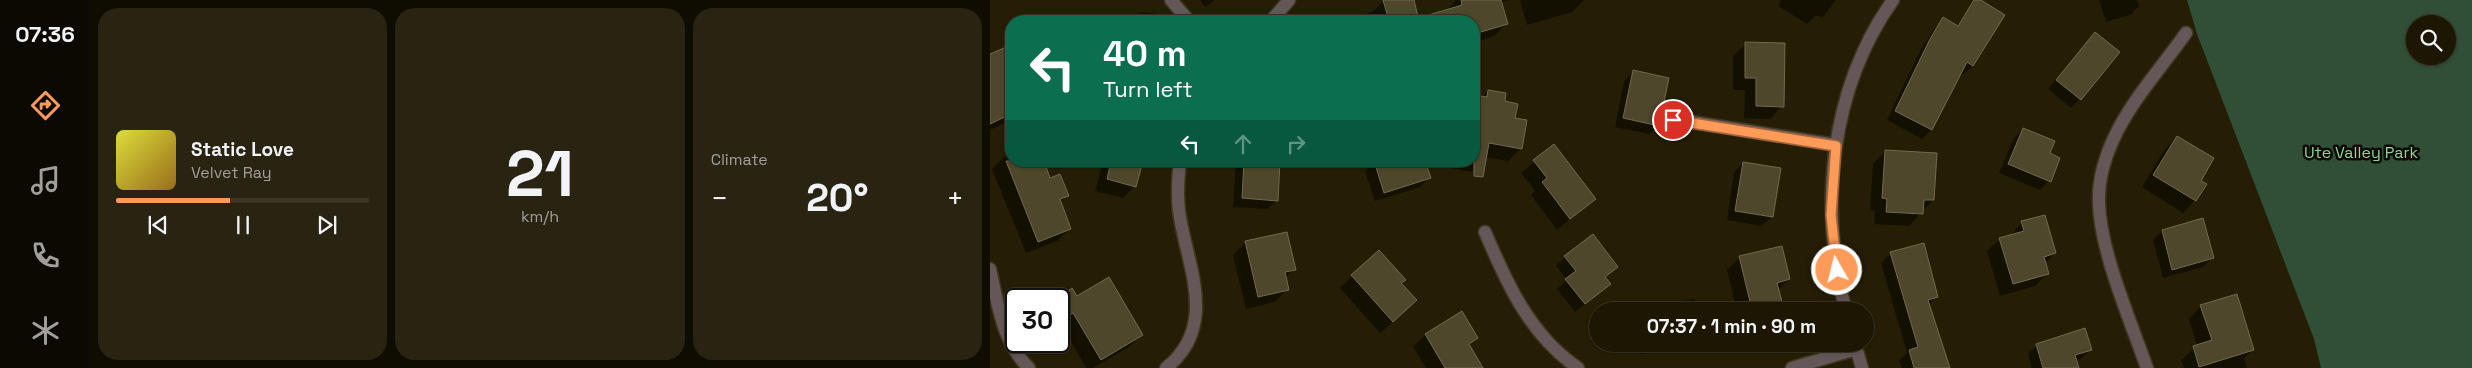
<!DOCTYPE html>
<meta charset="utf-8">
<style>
body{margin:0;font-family:"Space Grotesk",sans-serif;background:#292312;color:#f1f3f6;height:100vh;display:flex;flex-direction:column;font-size:19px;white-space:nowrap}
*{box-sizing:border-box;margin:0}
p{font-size:16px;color:#a09f9a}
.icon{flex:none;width:28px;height:28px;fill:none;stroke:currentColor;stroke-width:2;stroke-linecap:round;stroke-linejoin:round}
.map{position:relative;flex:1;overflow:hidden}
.drawer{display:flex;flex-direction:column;gap:8px;padding:8px;background:#0f0c02;width:900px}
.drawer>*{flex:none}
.banner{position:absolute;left:15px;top:15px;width:475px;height:152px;border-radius:20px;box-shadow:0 1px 4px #0004,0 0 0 1px #3a3525;background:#0b6e4f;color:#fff;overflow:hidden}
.buttons{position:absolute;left:1416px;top:15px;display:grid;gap:10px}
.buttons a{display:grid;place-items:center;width:50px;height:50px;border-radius:50%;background:#1c1603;box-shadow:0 1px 4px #0004,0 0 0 1px #3a3525;font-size:25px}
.speed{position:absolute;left:15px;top:288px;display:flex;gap:10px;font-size:25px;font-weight:700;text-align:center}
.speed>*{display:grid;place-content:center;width:65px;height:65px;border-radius:50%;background:#1c1603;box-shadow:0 1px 4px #0004,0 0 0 1px #3a3525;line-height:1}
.speed .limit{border:2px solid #111;border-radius:8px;background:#fff;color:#111}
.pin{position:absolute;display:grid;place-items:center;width:42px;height:42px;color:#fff;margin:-21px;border:2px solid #fff;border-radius:50%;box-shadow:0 1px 5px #0007}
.me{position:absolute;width:55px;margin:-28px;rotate:352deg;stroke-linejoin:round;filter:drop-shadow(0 0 4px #0008)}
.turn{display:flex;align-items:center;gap:18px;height:105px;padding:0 15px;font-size:22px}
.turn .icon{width:65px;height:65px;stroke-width:2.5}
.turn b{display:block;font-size:35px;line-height:42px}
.lanes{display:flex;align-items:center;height:48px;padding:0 15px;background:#0003;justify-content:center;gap:25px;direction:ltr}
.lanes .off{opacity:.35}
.big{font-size:38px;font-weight:700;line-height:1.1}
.drawer .card{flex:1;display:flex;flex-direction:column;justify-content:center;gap:8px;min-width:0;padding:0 18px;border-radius:20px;background:#292312}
.drawer .dial{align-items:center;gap:0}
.dial b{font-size:65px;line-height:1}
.song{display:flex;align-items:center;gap:15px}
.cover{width:60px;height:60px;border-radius:8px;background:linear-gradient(135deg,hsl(60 70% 55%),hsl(40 70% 35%))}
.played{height:5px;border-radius:2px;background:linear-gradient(90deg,#fe9b59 45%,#3a3525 45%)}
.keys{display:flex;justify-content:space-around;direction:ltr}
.heat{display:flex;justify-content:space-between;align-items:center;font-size:28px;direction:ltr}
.drawer .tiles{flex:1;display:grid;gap:8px;grid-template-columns:repeat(3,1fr)}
.trip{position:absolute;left:599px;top:302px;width:285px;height:50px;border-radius:25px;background:#1c1603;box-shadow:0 1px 4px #0004,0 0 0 1px #3a3525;font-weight:700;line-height:50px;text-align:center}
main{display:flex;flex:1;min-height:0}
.menu{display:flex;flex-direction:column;width:90px;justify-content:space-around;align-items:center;background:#0b0901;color:#a09f9a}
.menu .icon{width:35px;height:35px}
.menu .on{color:#fe9b59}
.menu b{font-size:22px;color:#f1f3f6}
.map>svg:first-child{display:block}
.green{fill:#314e36;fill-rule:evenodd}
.shadow{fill:#0007}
.building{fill:#4e472c;stroke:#726a4f}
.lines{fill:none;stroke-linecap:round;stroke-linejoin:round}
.minor-casing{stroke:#3f3820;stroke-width:15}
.minor{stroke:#655758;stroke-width:12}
.route-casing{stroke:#a5653a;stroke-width:12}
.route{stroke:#fe9b59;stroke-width:9}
.labels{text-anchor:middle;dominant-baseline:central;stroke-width:5;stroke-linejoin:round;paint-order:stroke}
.park-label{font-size:16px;fill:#8cd697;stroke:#0b0802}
</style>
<main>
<nav class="menu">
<b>07:36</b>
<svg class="icon on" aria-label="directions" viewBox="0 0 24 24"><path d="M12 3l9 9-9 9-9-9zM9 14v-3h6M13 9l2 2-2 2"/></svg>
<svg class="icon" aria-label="music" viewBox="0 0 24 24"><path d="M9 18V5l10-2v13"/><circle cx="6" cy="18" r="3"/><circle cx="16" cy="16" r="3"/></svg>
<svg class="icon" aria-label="phone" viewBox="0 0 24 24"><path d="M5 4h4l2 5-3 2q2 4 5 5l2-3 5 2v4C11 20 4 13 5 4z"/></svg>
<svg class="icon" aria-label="climate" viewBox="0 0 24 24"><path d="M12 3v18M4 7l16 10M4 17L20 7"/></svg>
</nav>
<section class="drawer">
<div class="tiles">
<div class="card">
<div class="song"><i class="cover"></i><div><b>Static Love</b><p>Velvet Ray</p></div></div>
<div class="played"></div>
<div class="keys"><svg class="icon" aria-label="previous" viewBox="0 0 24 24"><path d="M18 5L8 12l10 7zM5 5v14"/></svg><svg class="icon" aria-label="pause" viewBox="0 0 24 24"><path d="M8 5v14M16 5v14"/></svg><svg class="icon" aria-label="next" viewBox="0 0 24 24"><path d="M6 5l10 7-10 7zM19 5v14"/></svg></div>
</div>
<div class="card dial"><b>21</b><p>km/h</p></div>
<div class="card"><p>Climate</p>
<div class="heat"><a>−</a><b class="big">20°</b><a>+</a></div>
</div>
</div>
</section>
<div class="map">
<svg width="1482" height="368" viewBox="0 0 1482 368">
<rect width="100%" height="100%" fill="#251e04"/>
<path class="green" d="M1197 0H1482V368H1331L1324 339 1207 34ZM1425 24H1458V56H1425Z"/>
<path class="shadow" d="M210 0H225L215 7Z
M422 0 428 21H351L382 12 394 1Z
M466 0H519L510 3 516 24 504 36 484 43V21H448Z
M530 0H594L582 12 537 25Z
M791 0H846L832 18 826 15 817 24 788 6Z
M985 0H988L1013 16 982 66 973 75 970 73 941 130 932 139 897 120 931 49 945 28 954 19 966 26Z
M1109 0H1147L1149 6 1140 15 1116 22Z
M151 12 177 15V21H142Z
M1105 33 1090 99 1081 108 1058 89Z
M756 44 792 106 780 119 754 118 755 90H743V56Z
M19 47 21 52V120L0 130V56Z
M644 71 668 125 659 134 625 127 634 81Z
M498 91 513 102 524 119 535 121 530 149 518 161 495 157 482 172 461 168 462 161H484V96L492 97Z
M1033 129 1058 154 1059 181 1050 190 1009 173 1024 138Z
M1187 137 1209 181 1205 200 1193 213 1152 187 1175 149Z
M564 145 604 199 567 230 541 195 545 191 531 173Z
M895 151 943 200 919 226 884 224 885 211 880 210 883 164Z
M21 154V161L60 179 77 195 70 203 80 228 67 241 36 253 2 169 14 157Z
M113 161H152L145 186 133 198 105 191Z
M246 161H289L287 200 278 209 243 207Z
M384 162 439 178 430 187 385 201 375 171Z
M753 163 789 169 781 217 772 226 737 220 744 172Z
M1212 220 1222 258 1213 267 1173 278 1163 240 1172 231Z
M1032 222 1065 253 1055 263 1058 273 1045 286 1010 296 997 251 1010 239 1020 236Z
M256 242 304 269 295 278 297 289 285 302 256 309 243 255Z
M791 247 799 279 788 290 791 302 782 311H747L737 270 749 258Z
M901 253 946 297 939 305 959 368H912L909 361 917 353 891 263Z
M575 257 627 267 615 278 619 284 585 312 567 289 577 280 566 266Z
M362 276 410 284 413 313 390 333 350 288Z
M82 290 86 297 151 335 139 347 103 368H96L71 324 69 325 68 299Z
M705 299 706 311H654L661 305Z
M1211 306 1263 350 1254 358 1257 368H1194L1191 360 1207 346 1199 319Z
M435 335 486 338 478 346 486 368H436L423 347Z
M648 344H686L680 349 650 354Z
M1047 345 1100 350 1091 359 1085 360 1087 368H1042L1038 354Z"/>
<path class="building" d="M393 0H424L429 21H399Z
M471 0H511L518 24 484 34V21H433L432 17 472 5Z
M984 0H991L1015 15 983 66 977 62 942 130 905 111 940 39 953 17 968 26Z
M1105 32 1130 52 1091 100 1066 80Z
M755 42 795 43 794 107 766 106V78H755Z
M21 45V114L0 124V54Z
M643 70 679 78 669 126 633 118Z
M498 90 516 93 515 101 528 104 525 118 537 120 532 149 499 143 493 177 484 176V95L497 97Z
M1033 128 1065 141 1060 153 1070 158 1061 182 1018 164Z
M1187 136 1224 158 1211 181 1217 184 1206 201 1163 175Z
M564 144 606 199 580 219 552 182 557 178 543 160Z
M895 150 947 153 944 200H934L933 214 896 212 897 199 892 198Z
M16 161H54L60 178 70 174 79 196 70 199 81 229 48 242Z
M121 161H153L146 187 117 179Z
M254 161H290L288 201 252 198Z
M384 161H435L441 178 394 193Z
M753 162 791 168 783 217 745 211Z
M1055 215 1066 253 1054 257 1059 274 1023 284 1009 238 1034 231 1031 221Z
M1213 218 1224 258 1182 270 1172 230Z
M297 232 306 270 295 272 299 290 268 297 255 241Z
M603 234 628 267 615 277 621 284 595 304 575 279 586 271 574 256Z
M934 243 948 297 938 300 960 368H924L919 350 928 347 900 252Z
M792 246 800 279 787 283 792 302 762 310 749 256Z
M389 250 416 280 411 283 427 300 403 322 361 275Z
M119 277 153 335 111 360 83 313 69 322V297L82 288 87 296Z
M1247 294 1264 350 1209 367 1203 346 1222 340 1210 305Z
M472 311 488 338 479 344 493 368H455L435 334Z
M1095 328 1102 350 1085 355 1089 368H1053L1046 344Z"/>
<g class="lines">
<g class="minor-casing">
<path id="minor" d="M181 0 199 21
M281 21 299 0
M683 119 846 145
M495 232C517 284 540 335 588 368
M0 269C8 304 12 342 39 368
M856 311C828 208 840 89 903 0
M865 344 872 368
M176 368C230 325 196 264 189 211 187 194 188 178 190 161
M802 368 866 349
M1157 368C1141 322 1110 251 1109 203 1108 181 1114 160 1123 140 1140 102 1172 67 1196 33"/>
</g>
<use href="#minor" class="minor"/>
</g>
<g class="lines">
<g class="route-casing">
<path id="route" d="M683 120 846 146 841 215 847 270"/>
</g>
<use href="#route" class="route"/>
</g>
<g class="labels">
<g class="park-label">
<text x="1371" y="152">Ute Valley Park</text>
</g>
</g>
</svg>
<div class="buttons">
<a><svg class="icon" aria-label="search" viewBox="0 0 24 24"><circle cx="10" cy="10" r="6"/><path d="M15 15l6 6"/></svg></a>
</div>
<div class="speed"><div class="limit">30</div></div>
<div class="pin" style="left:683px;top:120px;background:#d93025"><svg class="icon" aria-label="arrive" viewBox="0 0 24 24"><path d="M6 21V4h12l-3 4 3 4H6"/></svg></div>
<svg class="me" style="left:847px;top:270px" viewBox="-20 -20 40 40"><circle r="17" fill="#fe9b59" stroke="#fff" stroke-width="3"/><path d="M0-11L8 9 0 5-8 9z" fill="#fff"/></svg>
<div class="trip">07:37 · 1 min · 90 m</div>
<div class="banner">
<div class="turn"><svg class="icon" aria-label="left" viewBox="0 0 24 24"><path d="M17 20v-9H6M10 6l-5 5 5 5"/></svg><div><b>40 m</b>Turn left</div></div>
<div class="lanes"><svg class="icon" aria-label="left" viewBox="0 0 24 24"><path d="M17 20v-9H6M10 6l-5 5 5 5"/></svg><svg class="icon off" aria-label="ahead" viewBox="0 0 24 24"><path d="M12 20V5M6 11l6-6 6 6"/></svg><svg class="icon off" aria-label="right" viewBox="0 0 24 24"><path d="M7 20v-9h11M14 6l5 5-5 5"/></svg></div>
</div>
</div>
</main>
